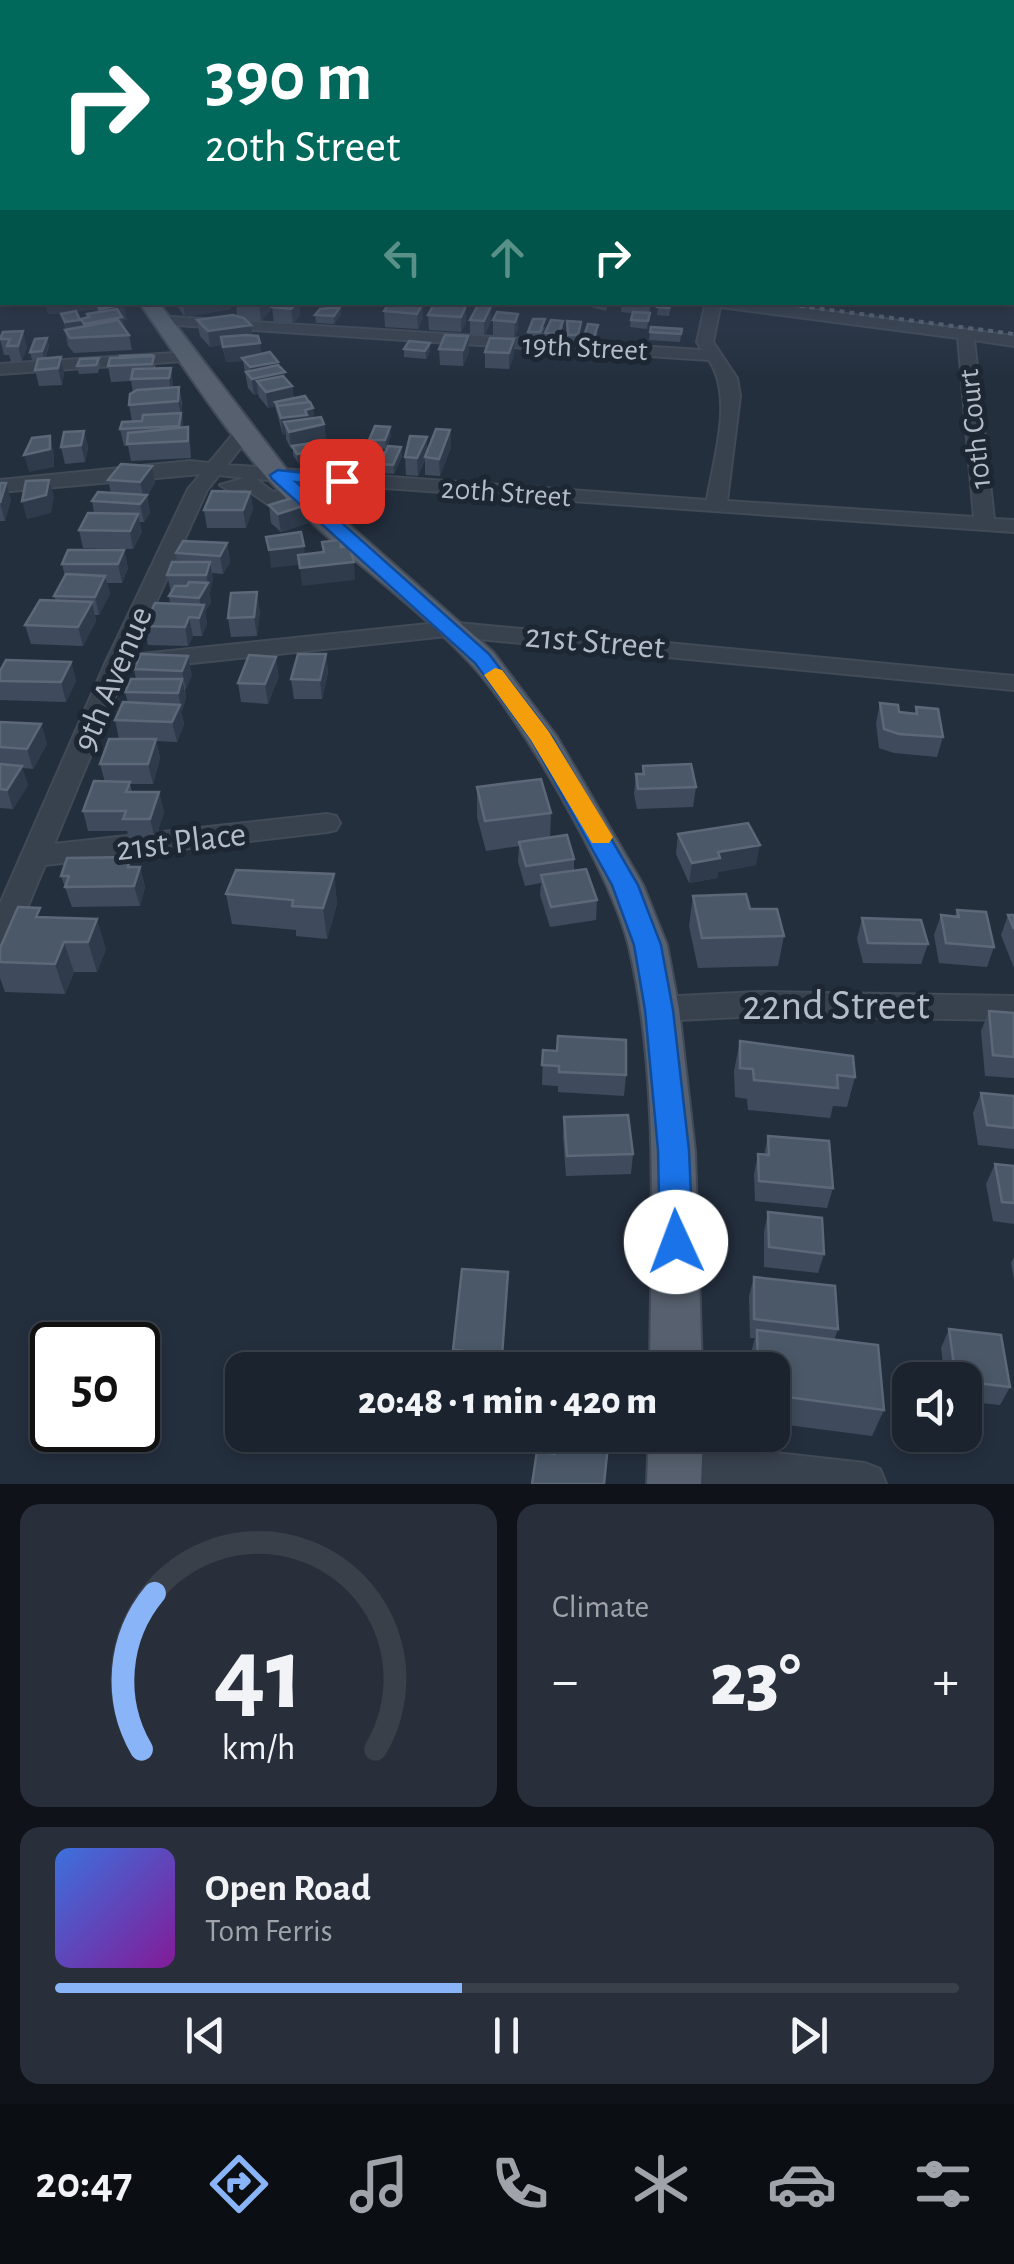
<!DOCTYPE html>
<meta charset="utf-8">
<style>
body{margin:0;font-family:"Alegreya Sans",sans-serif;background:#282f3a;color:#f1f3f6;height:100vh;display:flex;flex-direction:column;font-size:38px;white-space:nowrap}
*{box-sizing:border-box;margin:0}
p{font-size:32px;color:#a0a4aa}
.icon{flex:none;width:55px;height:55px;fill:none;stroke:currentColor;stroke-width:2;stroke-linecap:round;stroke-linejoin:round}
.map{position:relative;height:1484px;overflow:hidden}
.panel{display:flex;flex-direction:column;gap:20px;padding:20px;background:#0f1319;flex:1}
.panel>*{flex:none}
.top-card{position:absolute;left:0px;top:0px;width:1015px;height:305px;box-shadow:0 5px 15px #0003,0 0 0 2px #39404a;background:#00695c;color:#fff;overflow:hidden}
.controls{position:absolute;left:892px;top:1362px;display:grid;gap:20px}
.controls a{display:grid;place-items:center;width:90px;height:90px;border-radius:20px;background:#1b232e;box-shadow:0 5px 15px #0003,0 0 0 2px #39404a;font-size:50px}
.speed{position:absolute;left:30px;top:1322px;display:flex;gap:20px;font-size:50px;font-weight:700;text-align:center}
.speed>*{display:grid;place-content:center;width:130px;height:130px;border-radius:50%;background:#1b232e;box-shadow:0 5px 15px #0003,0 0 0 2px #39404a;line-height:1}
.speed .limit{border:5px solid #111;border-radius:15px;background:#fff;color:#111}
.pin{position:absolute;display:grid;place-items:center;width:85px;height:85px;color:#fff;margin:-42px;border-radius:20px;box-shadow:0 5px 15px #0006}
.me{position:absolute;width:110px;margin:-55px;rotate:358deg;stroke-linejoin:round;filter:drop-shadow(0 0 8px #0008)}
.turn{display:flex;align-items:center;gap:35px;height:210px;padding:0 40px;font-size:45px}
.turn .icon{width:130px;height:130px;stroke-width:2.5}
.turn b{display:block;font-size:70px;line-height:85px}
.lanes{display:flex;align-items:center;height:95px;padding:0 40px;background:#0003;justify-content:center;gap:50px;direction:ltr}
.lanes .off{opacity:.35}
.big{font-size:75px;font-weight:800;line-height:1.1}
.panel .tile{flex:1;display:flex;flex-direction:column;justify-content:center;gap:15px;min-width:0;padding:0 35px;border-radius:20px;background:#282f3a}
.panel .dial{align-items:center;gap:0}
.dial svg{height:260px;overflow:visible;fill:none;stroke:#39404a;stroke-width:7;stroke-linecap:round;text-anchor:middle}
.dial text{fill:#f1f3f6;stroke:none}
.song{display:flex;align-items:center;gap:30px}
.cover{width:120px;height:120px;border-radius:15px;background:linear-gradient(135deg,hsl(220 70% 55%),hsl(290 70% 35%))}
.played{height:10px;border-radius:5px;background:linear-gradient(90deg,#8ab4f8 45%,#39404a 45%)}
.keys{display:flex;justify-content:space-around;direction:ltr}
.heat{display:flex;justify-content:space-between;align-items:center;font-size:55px;direction:ltr}
.panel .tiles{flex:1;display:grid;gap:20px;grid-template-columns:1fr 1fr}
.tile:last-child{grid-column:span 2}
.trip{position:absolute;left:225px;top:1352px;width:565px;height:100px;border-radius:20px;background:#1b232e;box-shadow:0 5px 15px #0003,0 0 0 2px #39404a;font-weight:800;line-height:100px;text-align:center}
.dock{display:flex;height:160px;justify-content:space-around;align-items:center;background:#0b0e12;color:#a0a4aa}
.dock .icon{width:70px;height:70px}
.dock .on{color:#8ab4f8}
.dock b{font-size:45px;color:#f1f3f6}
.map>svg:first-child{display:block}
.lines{fill:none;stroke-linecap:round;stroke-linejoin:round}
.minor-casing{stroke:#414a57;stroke-width:4}
.major-casing{stroke:#414a57;stroke-width:4}
.minor{fill:#38414e;fill-rule:evenodd}
.major{fill:#56606e;fill-rule:evenodd}
.rail{stroke:#5a6575;stroke-width:4;stroke-dasharray:5 5;stroke-linecap:butt}
.wall{fill:#3f4b5c;fill-rule:evenodd}
.shaded-wall{fill:#2f3b4b}
.building{fill:#4b5868;stroke:#5c6777;stroke-width:2.5}
.route{fill:#1a73e8;stroke:#114b97;stroke-width:2.5}
.slow{fill:#f59e0b}
.labels{text-anchor:middle;dominant-baseline:central;stroke-width:10;stroke-linejoin:round;paint-order:stroke}
.far-street-label{font-size:30px;fill:#b4bcc9;stroke:#1d2633}
.street-label{font-size:35px;fill:#b4bcc9;stroke:#1d2633}
.near-street-label{font-size:42px;fill:#b4bcc9;stroke:#1d2633}
</style>
<div class="map">
<svg width="1014" height="1484" viewBox="0 0 1014 1484">
<rect width="100%" height="100%" fill="#242f3e"/>
<g class="lines">
<g class="minor-casing">
<path id="minor" d="M1012 171H1014V178H1012Z
M0 177H2V185H0Z
M1012 194H1014V202H1012Z
M1012 248H1014V257H1012Z
M0 257H2V265H0Z
M706 302H756L1014 336V346L974 340 994 519 1014 520V532L256 479 273 492 295 487 305 493 269 505 246 489 230 491 220 485 245 478 219 475 207 490 132 655 447 622 1014 676V690L447 636 126 670 54 844 327 814 336 816 340 823 336 830 327 832 45 865 15 937 10 945 0 948V904L105 664 188 489 201 474 0 492V480L190 461 209 463 239 427 245 426 254 431 227 465 707 500C714 456 734 399 709 360L162 324 154 319 157 316 702 350 697 342ZM720 307 958 338 974 517 727 501 740 396 737 378 713 342Z
M191 352 199 357 197 360 0 374V364Z
M758 992 1014 996V1020L758 1016 659 1021 648 1018 643 1009 648 1000 659 997Z
M675 1442 865 1463 880 1469 886 1484H675L660 1478 654 1463 660 1448Z"/>
</g>
<g class="major-casing">
<path id="major" d="M139 302H158L287 470 493 652 557 737 643 885 667 945 679 1009 695 1151 702 1370H650C651 1235 660 1078 629 947 612 875 521 718 471 664 409 597 329 547 269 480 221 426 180 361 139 302Z
M649 1435H703L701 1484H647Z"/>
</g>
<use href="#minor" class="minor"/>
<use href="#major" class="major"/>
<path class="rail" d="M770 302 1014 334"/>
</g>
<path class="wall" d="M1012 204H1014V242L1012 238Z
M45 302H122L127 320H123L125 329 129 335 132 350 74 353 68 346 65 330H66L61 314 73 312 48 314ZM97 309V312L87 314 88 318 81 319 83 327H82L76 311Z
M176 302H230L231 309 185 317 177 306Z
M270 302 271 310 261 321 246 320 261 354 278 362 285 378 292 386 294 398 313 408 314 418 324 424 326 440 318 442 323 458 298 463 293 455V448L291 449 286 439V434L283 435 275 406 268 408 259 397 258 394 254 395 248 388 243 361 226 362 222 345 210 347 200 336 197 320 237 316 236 304Z
M299 302 300 315 293 324 274 323 272 307Z
M551 302H573L571 307Z
M583 302H609L606 311 583 305Z
M622 302H651L647 329 630 327 632 313 621 312Z
M659 302H672L669 316 657 315Z
M423 303V318L418 329 385 327 384 311Z
M466 306V322L461 332 429 330 428 315Z
M340 307 341 315 334 324 316 323 315 315Z
M518 314V329L514 337 493 336V320Z
M470 320 491 321 484 336 470 335Z
M563 321V328L557 342 545 341V333Z
M567 321 581 322 578 343 567 342Z
M545 327 540 340 528 339V332Z
M651 327 682 329 680 342 649 340Z
M3 332 27 347 22 361 11 362 9 355H4L0 339Z
M598 333 594 344H584V336Z
M445 335 469 352 463 366 440 365 439 349Z
M47 338 49 346 45 359 61 357 64 373 62 385 39 386 35 370 38 360H32L30 352Z
M514 339V355L509 369 485 368V352Z
M404 349 430 351 426 359 404 357Z
M152 355 156 368H171L173 387H179L182 403 181 415 183 427 190 444 191 458 131 461 128 446H124L120 429 142 421H132L129 405 133 392 131 381 111 382 108 366 120 358Z
M99 358 100 366 98 373 79 374 77 366Z
M450 430 451 447 440 476 425 475V460L418 476 406 475 405 457 427 451Z
M84 431 88 448 85 462 65 464 61 447Z
M391 436 386 449 370 448 369 440Z
M401 447 402 456 394 474 380 473V464Z
M152 466 155 483 147 496 150 513 144 522H139L142 532 133 549 83 548 79 530 94 513 92 501 111 493 108 480Z
M0 483 11 500 5 521H0Z
M250 492 253 509 246 528H207L204 510Z
M309 504 311 522 281 532 271 523 269 505Z
M227 543 230 562 223 574 212 573 213 580 209 593 211 602 205 612 207 624 202 636H193L188 646 148 645 144 626 170 604 169 596 171 592 167 575 178 562 176 553Z
M124 550 128 568 122 583H107L110 594 99 615H95L96 621 83 646 31 644 25 625 56 601 54 596 65 577 62 564Z
M260 611 257 636 231 637 228 618Z
M141 654 192 675 185 690 186 698 181 712 184 724 177 742 156 741 160 758 153 784H130L132 792H159L164 812 155 839H129L127 831H88L83 811 105 782 100 764 119 739 115 720 128 703 125 692 136 679 134 669Z
M326 654 328 673 322 699H294L291 679Z
M71 662 76 681 66 702 0 700V671Z
M279 676 268 704 241 702 238 683Z
M880 703 899 712 915 713 916 707 943 737 937 757 894 753 879 748 876 723Z
M0 722 41 724 47 744 33 769 22 768 28 785 13 809 0 808Z
M643 766 696 787 693 807 637 809 634 794 636 774H642Z
M477 787 551 813 550 838 574 859V870L597 900 596 920 550 927 540 895 541 883 525 886 518 862 519 846 486 851 477 817Z
M678 834 756 865 718 872 717 878 689 883 676 854Z
M133 867H140L145 887 140 906 72 907 61 876Z
M334 874 337 904 327 939 296 936V930L232 924 226 894Z
M693 896 750 909 784 936 778 966 698 968 689 926Z
M957 910 994 947 987 967 939 963 934 935 941 915 955 916Z
M1008 915H1014V968L1001 935Z
M43 917 106 949 97 972H74L65 994 5 992 0 978V962Z
M862 918 928 944 921 964 863 963 857 939Z
M989 1011 1014 1013V1078L985 1076 981 1031Z
M740 1041 855 1077 847 1107 833 1106 830 1118 748 1110 747 1099 735 1097 734 1071Z
M543 1050 557 1051 626 1075 624 1096 558 1092V1086L542 1085Z
M981 1093 1014 1096V1149L978 1145 973 1113Z
M564 1117 633 1154 631 1174 566 1176 563 1137Z
M768 1136 833 1188 827 1208 755 1201 754 1174 758 1154 764 1155Z
M995 1164 1014 1166V1224L993 1221 986 1184Z
M768 1212 824 1254 818 1273 764 1267V1232Z
M1014 1257V1280L1011 1263Z
M754 1277 838 1329 834 1340 884 1410 872 1436 772 1423V1370H750V1357L755 1338H750L749 1296Z
M508 1291 462 1369 454 1368 453 1350Z
M949 1329 1010 1387 1000 1405 980 1403 981 1406 971 1424 965 1423V1380H945L941 1348Z"/>
<path class="shaded-wall" d="M45 302H95L97 309 48 314Z
M183 302H230L231 309 185 317Z
M262 302H270L271 310 261 321 259 306Z
M297 302H299L300 315 293 324 291 309Z
M423 303V318L418 329 417 314Z
M124 304 127 320H123L126 333 87 337 84 324 103 321 100 309Z
M466 306V322L461 332V317Z
M491 306V321L484 336V321Z
M340 307 341 315 334 324V316Z
M518 314V329L514 337 515 322Z
M80 320 82 327 66 330 65 322Z
M251 325 253 340 221 337 222 345 210 347 208 331Z
M23 331 27 347 22 361 18 346Z
M468 336 469 352 463 366V350Z
M47 338 49 346 44 359 42 351Z
M514 339V355L509 369V353Z
M260 343 262 358H242L243 361 226 362 223 347Z
M430 343V351L426 359 425 351Z
M61 357 64 373 62 385 58 368Z
M278 362 279 374 285 372 286 387 292 386 294 402H275V406L268 408 266 392 257 382 258 394 254 395 250 367Z
M171 368 173 384 171 394 169 378Z
M179 387 184 429 182 443 179 426 181 414 178 401Z
M313 408 315 425 324 424 326 440 291 449 289 432 284 422 286 434 283 435 281 418 305 410Z
M390 427 391 436 386 449 385 440Z
M450 430 451 447 440 476 439 459Z
M84 431 88 448 85 462 81 445Z
M50 436 54 453V467L29 472 24 455Z
M427 437V454L418 476 417 458Z
M401 447 402 456 394 474 393 465Z
M322 449 323 458 298 463 297 454Z
M152 466 155 483 147 496 150 513 144 522 140 504 144 499 140 482Z
M49 480 54 497 51 513 27 519 22 501Z
M6 483 11 500 5 521 0 503Z
M250 492 253 509 246 528 243 510Z
M309 504 311 522 281 532 278 514Z
M138 514 142 532 133 549 130 531Z
M227 543 230 562 223 574 220 556Z
M304 546 306 564 271 568 269 550Z
M124 550 128 568 122 583 118 564Z
M210 562 213 580 210 593 206 575Z
M354 562 355 580 302 586 300 568Z
M105 576 110 594 99 615 95 597Z
M208 583 211 602 205 612 207 624 202 636 199 618 202 611 199 598Z
M257 592 260 611 257 636 254 617Z
M92 602 96 621 83 646 78 627Z
M189 617 193 636 188 646 185 627Z
M326 654 328 673 322 699 320 680Z
M188 656 192 675 186 690 182 671Z
M276 657 279 676 268 704 265 684Z
M71 662 76 681 66 702 61 682Z
M182 679 186 698 182 712 178 693Z
M180 705 184 724 177 742 172 722Z
M41 724 47 744 33 769 27 749Z
M156 739 160 758 153 784 148 764Z
M22 766 28 785 13 809 7 790Z
M159 792 164 812 155 839 150 819Z
M760 845 756 865 718 872 717 878 689 883 692 863 718 852Z
M140 867 145 887 140 906 134 886Z
M334 874 337 904 327 939 323 908Z
M97 919 106 949 97 972 88 942Z
M64 942 74 972 65 994 55 964Z"/>
<path class="building" d="M96 302H122L124 304 100 309Z
M237 302H262L259 306 236 304Z
M276 302H297L291 309 272 307Z
M390 302H416L423 303 417 314 384 311Z
M659 302H671L669 308 657 307Z
M434 304 466 306 461 317 428 315Z
M478 305 491 306 484 321 470 320Z
M340 307 334 316 315 315 320 309Z
M117 309 122 317 84 324 81 319 89 317 87 314Z
M76 311 80 320 65 322 61 314Z
M497 312 518 314 515 322 493 320Z
M633 312 650 313 648 321 631 320Z
M233 315 244 318 251 325 208 331 197 320Z
M533 319H545L540 332H528Z
M118 320 129 335 70 338 65 330Z
M551 320 563 321 558 334 545 333Z
M567 321 581 322 578 335H568Z
M588 324 598 325 594 337 584 336Z
M651 327 682 329 681 334 650 332Z
M23 331 18 346H7L10 339H0L3 332Z
M246 335 258 336 260 343 223 347 221 337Z
M445 335 468 336 463 350 439 349Z
M47 338 42 351 30 352 35 339Z
M490 338 514 339 509 353 485 352Z
M409 341 430 343 425 351 404 349Z
M270 352 278 362 250 367 242 358Z
M152 355V356L120 358V356Z
M154 356 152 364 108 366 110 358Z
M61 357 58 368 35 370 38 359Z
M99 358 96 365 77 366 80 359Z
M278 365 285 372 252 379 246 372Z
M171 368 169 378 131 379 133 369Z
M283 376 292 386 266 392 257 381Z
M179 387 178 401 129 405 130 394 137 390Z
M305 396 309 402 278 406 275 402Z
M310 402 313 408 305 410 307 415 281 418 277 406Z
M181 413 179 426 120 429 122 422 142 421 143 415Z
M321 417 324 424 289 432 284 422Z
M375 426 390 427 385 440H369Z
M188 427V441L127 444 128 433Z
M436 429 450 430 439 459 425 457Z
M84 431 81 445 61 447 64 432Z
M50 436V449L24 455 32 438Z
M410 436 427 437 417 458 405 457Z
M318 442 322 449 297 454 292 446Z
M388 446 401 447 393 465 380 464Z
M121 464 152 466 140 482 108 480Z
M49 480 46 495 22 501 26 481Z
M0 483H6L0 503Z
M212 491 250 492 243 510H204Z
M98 492 147 495 140 504 92 501Z
M299 496 309 504 278 514 269 505Z
M88 513 138 514 130 531 79 530Z
M301 532 304 546 269 550 266 537Z
M340 540 341 547 349 546 354 562 300 568 298 555 324 552 322 542Z
M183 541 227 543 220 556 176 553Z
M68 550H124L118 564H62Z
M172 562H210L206 575H167Z
M66 574 105 576 95 597 54 596Z
M189 582 208 583 199 598 169 596 175 586H187Z
M257 592 254 617 228 618 231 593Z
M40 600 92 602 78 627 25 625Z
M155 603 204 605 199 618 189 617 185 627 144 626Z
M141 654 188 656 182 671 134 669Z
M298 654H326L320 680 291 679Z
M249 655 276 657 265 684 238 683Z
M6 660 71 662 61 682 0 681V671Z
M131 679H182L178 693 125 692Z
M123 702 180 705 172 722 115 720Z
M880 703 898 705 899 712 917 714 916 707 938 709 943 737 899 734 884 729Z
M0 722 41 724 27 749 0 747Z
M109 739H156L148 764H100Z
M0 764 22 766 7 790 0 789Z
M691 764 696 787 638 789 636 774H644L643 766Z
M541 779 551 813 485 821 477 787Z
M94 781 130 782 126 792H159L150 819H123L126 811H83Z
M748 823 760 845 718 852 720 858 692 863 678 834Z
M567 835 574 859 526 866 519 842Z
M130 857 128 867H140L134 886 65 887 69 876H61L67 858Z
M586 869 597 900 551 907 541 875Z
M236 870 334 874 323 908 292 906 293 900 226 894Z
M746 894 750 909H777L784 936 702 938 693 896Z
M18 907 40 908 36 917 97 919 88 942H64L55 964 0 962V948Z
M957 910 986 912 994 947 946 943 941 915 959 917Z
M1008 915H1014V929Z
M862 918 921 920 928 944 868 943Z
M989 1011 1014 1013V1057L993 1055Z
M558 1036 626 1040V1075L559 1072V1066L542 1065 543 1050 557 1051Z
M740 1041 853 1056 855 1077 837 1075 838 1088 754 1080 753 1069 740 1068Z
M981 1093 1014 1096V1128L987 1125Z
M628 1115 633 1154 567 1156 564 1117Z
M768 1136 829 1141 833 1188 759 1181 758 1154 769 1155Z
M995 1164 1014 1166V1203L1002 1202Z
M768 1212 822 1218 824 1254 769 1247Z
M462 1269 508 1272 501 1370H462L464 1351 453 1350Z
M754 1277 835 1286 838 1329 754 1319Z
M949 1329 1001 1335 1010 1387 977 1383 981 1406 965 1404V1380H956Z
M757 1330 878 1345 884 1410 772 1395V1370H758Z
M558 1435H609L604 1484H532L537 1451 555 1454Z"/>
<linearGradient id="sky" x2="0" y2="1"><stop stop-color="#141a22"/><stop offset="0.45" stop-color="#3f4d63"/><stop offset="1" stop-color="#3f4d63" stop-opacity="0"/></linearGradient>
<rect width="1014" height="378" fill="url(#sky)"/>
<path class="route" d="M278 470 348 478 351 481 342 486 296 482 489 654 552 737 638 885 661 945 673 1010 689 1150 693 1242 688 1252 676 1257 665 1252 660 1242 658 1150 645 1010 634 945 612 885 531 739 475 663 272 479 270 475Z"/>
<path class="slow" d="M495 668 502 670 549 732 613 837 609 843H592L531 740 484 675Z"/>
<g class="labels">
<g class="far-street-label">
<text transform="translate(585 348) rotate(3)">19th Street</text>
<text transform="translate(975 429) rotate(-96)">10th Court</text>
<text transform="translate(506 493) rotate(4)">20th Street</text>
</g>
<g class="street-label">
<text transform="translate(595 642) rotate(5)">21st Street</text>
<text transform="translate(113 679) rotate(-67)">9th Avenue</text>
<text transform="translate(181 842) rotate(-7)">21st Place</text>
</g>
<g class="near-street-label">
<text x="836" y="1006">22nd Street</text>
</g>
</g>
</svg>
<div class="controls">
<a><svg class="icon" aria-label="sound" viewBox="0 0 24 24"><path d="M4 9h4l5-4v14l-5-4H4zM17 9q2 3 0 6"/></svg></a>
</div>
<div class="speed"><div class="limit">50</div></div>
<div class="pin" style="left:342px;top:481px;background:#d93025"><svg class="icon" aria-label="arrive" viewBox="0 0 24 24"><path d="M6 21V4h12l-3 4 3 4H6"/></svg></div>
<svg class="me" style="left:676px;top:1242px" viewBox="-20 -20 40 40"><circle r="19" fill="#fff"/><path d="M0-13L10 11 0 6-10 11z" fill="#1a73e8"/></svg>
<div class="trip">20:48 · 1 min · 420 m</div>
<div class="top-card">
<div class="turn"><svg class="icon" aria-label="right" viewBox="0 0 24 24"><path d="M7 20v-9h11M14 6l5 5-5 5"/></svg><div><b>390 m</b>20th Street</div></div>
<div class="lanes"><svg class="icon off" aria-label="left" viewBox="0 0 24 24"><path d="M17 20v-9H6M10 6l-5 5 5 5"/></svg><svg class="icon off" aria-label="ahead" viewBox="0 0 24 24"><path d="M12 20V5M6 11l6-6 6 6"/></svg><svg class="icon" aria-label="right" viewBox="0 0 24 24"><path d="M7 20v-9h11M14 6l5 5-5 5"/></svg></div>
</div>
</div>
<section class="panel">
<div class="tiles">
<div class="tile dial"><svg viewBox="0 0 100 80">
<path d="M14 69A42 42 0 1 1 86 69"/>
<path d="M14 69A42 42 0 0 1 18 21" stroke="#8ab4f8"/>
<text x="50" y="56" font-size="32" font-weight="700">41</text>
<text x="50" y="72" font-size="11">km/h</text>
</svg></div>
<div class="tile"><p>Climate</p>
<div class="heat"><a>−</a><b class="big">23°</b><a>+</a></div>
</div>
<div class="tile">
<div class="song"><i class="cover"></i><div><b>Open Road</b><p>Tom Ferris</p></div></div>
<div class="played"></div>
<div class="keys"><svg class="icon" aria-label="previous" viewBox="0 0 24 24"><path d="M18 5L8 12l10 7zM5 5v14"/></svg><svg class="icon" aria-label="pause" viewBox="0 0 24 24"><path d="M8 5v14M16 5v14"/></svg><svg class="icon" aria-label="next" viewBox="0 0 24 24"><path d="M6 5l10 7-10 7zM19 5v14"/></svg></div>
</div>
</div>
</section>
<nav class="dock">
<b>20:47</b>
<svg class="icon on" aria-label="directions" viewBox="0 0 24 24"><path d="M12 3l9 9-9 9-9-9zM9 14v-3h6M13 9l2 2-2 2"/></svg>
<svg class="icon" aria-label="music" viewBox="0 0 24 24"><path d="M9 18V5l10-2v13"/><circle cx="6" cy="18" r="3"/><circle cx="16" cy="16" r="3"/></svg>
<svg class="icon" aria-label="phone" viewBox="0 0 24 24"><path d="M5 4h4l2 5-3 2q2 4 5 5l2-3 5 2v4C11 20 4 13 5 4z"/></svg>
<svg class="icon" aria-label="climate" viewBox="0 0 24 24"><path d="M12 3v18M4 7l16 10M4 17L20 7"/></svg>
<svg class="icon" aria-label="car" viewBox="0 0 24 24"><path d="M5 17H2v-5l4-1 3-4h7l3 4 3 1v5h-3M9 17h6M6 11h13"/><circle cx="7" cy="17" r="2"/><circle cx="17" cy="17" r="2"/></svg>
<svg class="icon" aria-label="filters" viewBox="0 0 24 24"><path d="M4 7h16M4 17h16"/><circle cx="9" cy="7" r="2"/><circle cx="15" cy="17" r="2"/></svg>
</nav>
